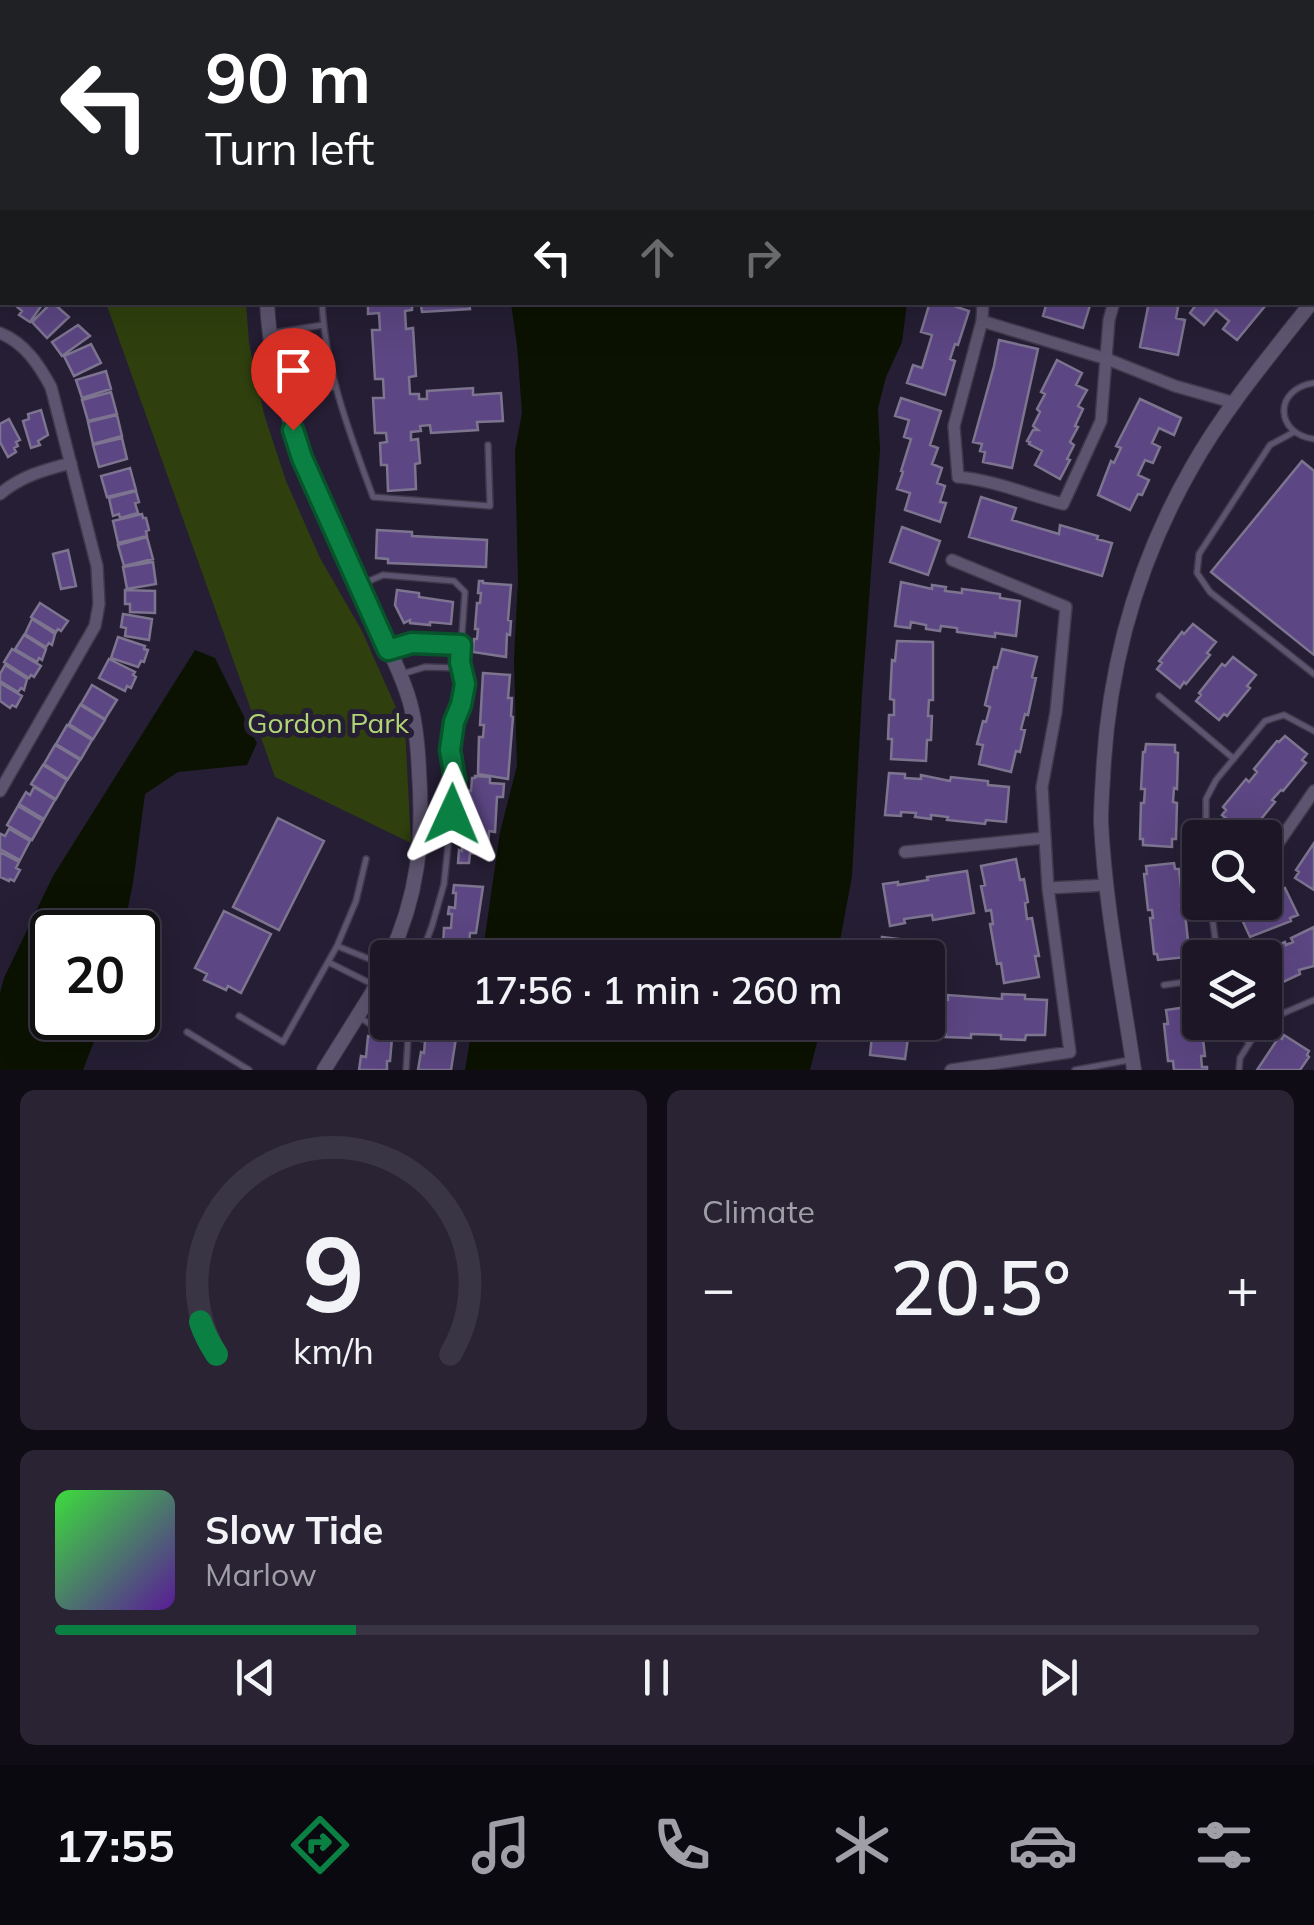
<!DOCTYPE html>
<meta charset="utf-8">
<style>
body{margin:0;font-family:Mulish,sans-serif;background:#292333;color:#f1f3f6;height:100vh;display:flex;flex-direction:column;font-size:38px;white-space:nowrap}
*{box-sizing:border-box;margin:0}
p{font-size:32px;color:#a09fa7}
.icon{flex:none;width:55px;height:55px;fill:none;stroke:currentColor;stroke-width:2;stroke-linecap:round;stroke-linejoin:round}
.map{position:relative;height:1070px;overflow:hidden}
.side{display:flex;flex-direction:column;gap:20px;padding:20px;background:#0f0c15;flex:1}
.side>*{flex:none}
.top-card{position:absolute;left:0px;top:0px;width:1315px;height:305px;box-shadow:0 10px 40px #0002,0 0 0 2px #3a3544;background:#202124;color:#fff;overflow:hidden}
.fabs{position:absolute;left:1182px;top:820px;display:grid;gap:20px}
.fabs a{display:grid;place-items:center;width:100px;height:100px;border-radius:10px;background:#1c1627;box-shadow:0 10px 40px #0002,0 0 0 2px #3a3544;font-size:50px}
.speed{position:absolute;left:30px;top:910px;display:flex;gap:20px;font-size:50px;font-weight:700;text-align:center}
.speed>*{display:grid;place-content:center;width:130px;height:130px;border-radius:50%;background:#1c1627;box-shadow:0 10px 40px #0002,0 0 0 2px #3a3544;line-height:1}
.speed .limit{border:5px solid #111;border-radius:15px;background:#fff;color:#111}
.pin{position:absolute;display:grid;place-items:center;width:85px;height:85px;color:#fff;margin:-102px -42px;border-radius:50% 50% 50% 0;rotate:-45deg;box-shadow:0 0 10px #0007}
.pin .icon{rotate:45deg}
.me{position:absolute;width:110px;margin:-55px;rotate:1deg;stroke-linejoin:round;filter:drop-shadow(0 0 8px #0008)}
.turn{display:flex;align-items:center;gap:35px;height:210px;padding:0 40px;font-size:45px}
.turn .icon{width:130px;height:130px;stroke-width:2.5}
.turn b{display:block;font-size:70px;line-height:85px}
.lanes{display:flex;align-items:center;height:95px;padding:0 40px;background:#0003;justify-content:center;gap:50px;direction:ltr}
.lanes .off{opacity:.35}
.big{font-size:75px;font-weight:600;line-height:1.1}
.side .card{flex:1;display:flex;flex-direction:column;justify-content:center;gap:15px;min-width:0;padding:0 35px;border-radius:15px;background:#292333}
.side .dial{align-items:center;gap:0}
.dial svg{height:260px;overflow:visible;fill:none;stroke:#3a3544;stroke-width:7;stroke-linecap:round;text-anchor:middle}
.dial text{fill:#f1f3f6;stroke:none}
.song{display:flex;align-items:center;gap:30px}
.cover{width:120px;height:120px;border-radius:15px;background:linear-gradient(135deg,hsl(120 70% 55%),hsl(270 70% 35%))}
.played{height:10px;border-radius:5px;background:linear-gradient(90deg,#0b8043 25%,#3a3544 25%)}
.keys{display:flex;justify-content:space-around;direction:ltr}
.heat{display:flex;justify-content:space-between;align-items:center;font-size:55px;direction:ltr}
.side .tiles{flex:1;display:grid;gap:20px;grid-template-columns:1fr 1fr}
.card:last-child{grid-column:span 2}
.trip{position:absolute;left:370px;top:940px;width:575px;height:100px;border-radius:10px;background:#1c1627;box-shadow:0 10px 40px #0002,0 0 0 2px #3a3544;font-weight:600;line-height:100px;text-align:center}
.tabs{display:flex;height:160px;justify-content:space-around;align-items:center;background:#0b0910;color:#a09fa7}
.tabs .icon{width:70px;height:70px}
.tabs .active{color:#0b8043}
.tabs b{font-size:45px;color:#f1f3f6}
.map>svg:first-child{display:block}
.green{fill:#2f400e}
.water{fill:#0b1201}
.building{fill:#5c4683;stroke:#7d7590;stroke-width:2.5}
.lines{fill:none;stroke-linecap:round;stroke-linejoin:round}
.service-casing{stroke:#40394c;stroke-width:8}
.minor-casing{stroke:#40394c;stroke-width:14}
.tertiary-casing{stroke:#40394c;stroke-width:16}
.primary-casing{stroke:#40394c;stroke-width:20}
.service{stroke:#5d556f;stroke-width:5}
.minor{stroke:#5d556f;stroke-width:11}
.tertiary{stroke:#5d556f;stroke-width:14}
.primary{stroke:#7a689f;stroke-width:18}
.route-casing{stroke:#07532c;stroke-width:25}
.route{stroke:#0b8043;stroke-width:18}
.labels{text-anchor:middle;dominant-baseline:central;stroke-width:10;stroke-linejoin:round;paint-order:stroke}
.park-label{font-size:28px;fill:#b1d575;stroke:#251e34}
</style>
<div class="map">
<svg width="1314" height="1070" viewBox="0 0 1314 1070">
<rect width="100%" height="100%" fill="#251e34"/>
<path class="green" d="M106 303H246L249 343 264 414 286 481 320 558 362 631 405 728 411 843 275 777Z"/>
<path class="water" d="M0 0H71L70 2H2V234L0 233Z
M511 303H907L902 342 886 377 878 408 880 450 862 694 852 876 837 957H482L500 832 517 766 514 660 518 580 515 451 522 413 517 345Z
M195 650 215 658 257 743 247 765 178 772 145 794 133 883 123 932H52V1018H103L83 1070H0V993L4 978 53 876Z
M473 1022H822V1023L810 1070H465Z"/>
<path class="building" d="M428 0H514L520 2H427Z
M17 302H44L30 322 19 315 22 311 15 305Z
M52 302 69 317 47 338 32 322Z
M368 302H475L469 303 470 309 422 312 421 305H412V310L405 311 406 329 413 328 416 376 409 377 410 394H419V399H427V391L473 388V395L501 393 503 421 477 422 478 430 431 433 430 425 420 426 421 431 411 432V440L418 439 420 463 415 464 416 489 388 491 387 465H381L380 443 387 442 386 433H375L373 398H384L383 379H375L372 330H380L379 313 368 314Z
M930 302H942L969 311 958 345 955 344 950 359 955 361 945 395 907 383 913 365 922 368 932 335 921 332Z
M1047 302H1091L1083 328 1043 316Z
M1149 302H1179L1176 318 1185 320 1178 355 1140 347Z
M1198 302H1261L1265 306 1237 340 1223 329 1229 321 1216 310 1204 325 1190 313Z
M78 325 90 336 62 356 52 342Z
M999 340 1038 349 1012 468 983 462 985 452 980 451 982 444 973 442 994 366Z
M91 344 101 363 74 376 64 356Z
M1057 360 1082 373 1076 385 1087 390 1078 406 1083 409 1075 426 1078 427 1070 442 1074 445 1067 459 1070 460 1060 479 1035 465 1042 451 1029 444 1030 442 1027 441 1033 430H1038L1033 426 1040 412 1037 409 1045 394 1041 392Z
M106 371 111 389 82 398 76 380Z
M111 392 117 414 88 421 82 400Z
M901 398 941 411 930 445 938 448 932 464 942 468 937 483 945 486 940 502 946 503 940 522 905 510 910 493 897 489 903 472 901 471 911 439 904 437 909 420 895 416Z
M1140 399 1181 418 1174 435 1159 428 1152 443 1160 447 1153 463 1145 460 1138 475 1149 480 1142 495 1138 494 1130 510 1098 495 1111 461 1114 463 1121 448 1116 446Z
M41 410 48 435 38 441 40 445 31 448 23 421 29 419 28 414Z
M117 415 122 436 93 444 88 422Z
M9 419 20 440 16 442 18 446 14 448 16 452 8 457 0 442V424Z
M122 438 127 459 99 467 93 445Z
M1302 461 1314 471V655L1211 572Z
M130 468 136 490 107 497 101 476Z
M136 491 139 502 135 503 138 513 120 518 119 514 113 516 109 498Z
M981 497 1016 508 1012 520 1059 534 1060 525 1098 536 1097 539 1112 543 1102 576 969 537Z
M142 514 143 518H146L149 530 146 531 147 536 118 543 113 521Z
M902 527 940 541 928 575 890 562Z
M377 530 412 532V536L487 540 486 567 388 563V559L376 558Z
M147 537 153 559 124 566 118 545Z
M68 550 76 586 61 589 53 554Z
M153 562 156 584 127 589 123 567Z
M479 581H483V583L511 585 508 620 511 621 510 635 507 634 506 657 473 652 474 639H477L478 629H475L477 603H480L481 593H478Z
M901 582 932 589V585L946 587 945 591 962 593V589L1000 594V598L1020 601 1016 636 995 633V637L957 632V628L941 626 940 631 926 629V625L911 622 910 628 895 626Z
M125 590 155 591V613L130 612V604H125Z
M397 590 419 593V597L453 602 451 624 430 622V625L410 623V620L404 623 395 605Z
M40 603 68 621 61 631 58 629 56 632 31 617Z
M123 614 152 619 149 640 125 636 126 628 121 627Z
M32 619 55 634 52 645 49 643 46 647 25 634Z
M1193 624 1216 642 1207 653 1210 655 1186 684 1184 682 1180 688 1157 669 1162 663 1159 661 1182 632 1184 634Z
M24 635 46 649 42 660 39 658 37 662 15 649Z
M118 637 145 646 144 649 148 650 144 662 141 661 138 667 111 658Z
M897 641 933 642V700H929L928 716H932L931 740H927L926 761 891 759 892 739H888L889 715H894V700L890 699 892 660 895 661Z
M12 649 41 666 34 677 31 675 29 678 4 662Z
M1002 649 1037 657 1032 677 1036 678 1028 715 1025 714 1021 729 1025 730 1020 752 1016 751 1011 772 979 764 983 745 977 744 983 721 986 722 990 707 985 705 994 667 997 668Z
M1233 657 1256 675 1247 686 1250 688 1227 716 1224 714 1219 720 1196 701 1201 695 1199 693 1222 664 1225 666Z
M109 659 135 672 133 675 136 677 131 688 127 686 125 691 99 678Z
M5 665 27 679 24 690 21 688 18 692 0 681V674Z
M483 673 510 675 508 698H512L511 716 513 717 508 779 478 774 479 737H483L484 725H480Z
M0 683 22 696 16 707 12 705 10 708 0 701Z
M92 685 117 700 105 719 81 704Z
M80 705 105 720 93 739 69 724Z
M67 725 92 740 81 759 56 744Z
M1285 736 1307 754 1302 760 1306 763 1283 791 1281 790 1272 800 1275 802 1252 830 1249 828 1245 834 1222 815 1226 810 1223 807 1246 779 1249 782 1257 772 1254 769 1277 741 1279 742Z
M1146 744 1175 745V752L1178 753 1177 789 1174 788 1173 802 1177 803 1176 839H1172V847L1143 845V839H1140L1141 803H1144L1145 789H1141L1143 752H1145Z
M55 745 80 760 68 779 44 764Z
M43 765 67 780 56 799 31 784Z
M889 773 905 774V778L921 779V775L950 781 951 777 988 781V785L1009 787 1006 822 986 820 985 824 947 820 948 817 931 815V819L915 817 916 813 901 812V816L885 815Z
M475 776 490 777V783L504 784 503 797H497L495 832 489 831 488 854 470 853 469 863H458L459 850 462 851 465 790 471 791 472 778H475Z
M34 787 55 800 44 819 19 804 26 792 30 795Z
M18 806 43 821 32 840 7 825Z
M278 818 324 841 279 930 233 907Z
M9 829 30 841 20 860 0 849V836L1 834 5 836Z
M1314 843V890L1295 878 1299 872 1296 870Z
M0 852 19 862 16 868 20 870 14 881 10 879 9 881 0 877Z
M1016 859 1020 880 1024 879 1028 902 1025 903 1027 919 1032 918 1039 956H1035L1039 977 1004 983 1001 963 997 964 990 924H993L991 910 986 911 981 886 985 885 981 866Z
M1174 863 1175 869H1179L1183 905H1181L1182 913H1185L1189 950H1186L1187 957 1158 960 1157 954H1154L1150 918H1153L1152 910H1148L1144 874H1147L1146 866Z
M967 871 974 913 933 920 932 915 904 919 905 923 890 926 883 884 898 882V885L928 880 927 877Z
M454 885 483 887 476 933H470L468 958H434L435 946H443L444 928H451L452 914H448L449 907 455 908 456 893H453Z
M1285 888 1298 915 1290 918 1291 921 1250 937 1238 911 1245 908 1243 904 1265 902V894L1276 889 1277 892Z
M224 911 271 934 241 993 228 986 226 990 204 980 207 974 195 968Z
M1314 927V966L1299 970 1300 974 1268 989 1265 986V958L1252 957 1285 942 1286 945 1293 942 1291 938Z
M882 937 916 941 915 958H879Z
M1002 994 1025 995V999L1047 1000 1045 1035H1026L1025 1040 1001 1039V1035L971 1034V1038L945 1037 946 1034 927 1033 928 999 948 1000V995L1002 999Z
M1194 1006 1196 1019 1200 1018 1201 1022 1205 1056H1201L1202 1067H1207V1070H1174L1173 1061H1168L1164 1024H1168L1166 1010Z
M870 1022H913L911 1039 908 1038 905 1059 870 1055 872 1035 869 1034Z
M422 1028 454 1031 453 1038H456L451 1070H418L421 1052 424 1053 425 1041H421Z
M1284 1035 1309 1051 1307 1055 1309 1057 1300 1070H1257L1279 1037 1282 1039Z
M368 1036 392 1038 390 1061H387V1070H359L361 1056 366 1057Z"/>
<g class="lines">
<g class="service-casing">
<path id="service" d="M376 0 381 2
M363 2 364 0
M684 2 685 0
M322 302C325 370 350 434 373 497L490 506 488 445
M272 333 323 325
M1314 383C1273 389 1275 434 1314 439
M287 401 336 386
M1294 432 1270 445 1199 554 1197 573 1210 592 1314 674
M362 584 383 575 454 581 465 592 460 662 465 684 461 705 453 722 451 750 455 779 444 884 432 926 420 958
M390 649 412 643 461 645
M402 674 425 667 460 668
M1159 696 1234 759
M1206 838V799L1216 780 1265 721 1284 715 1314 731
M1210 902 1218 958
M337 946 382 964
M328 962 374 985
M1164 985 1200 980
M239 1016 283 1042 337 946 356 901 366 859
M359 1017 376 1028 408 1030
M1265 1021 1314 1000
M1233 1022 1249 1043
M187 1032 249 1070
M406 1070 409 1022
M1075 1070 1129 1060
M1239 1070 1240 1058 1263 1022"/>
</g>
<g class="minor-casing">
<path id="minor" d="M987 0 988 2
M1278 2 1280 0
M1312 67 1314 68
M983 302 982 321 954 426 958 477C994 480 1028 495 1063 504L1101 421 1109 320 1114 302
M982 321 1107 359 1175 386 1235 403
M0 333C25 343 39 365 51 387L97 566 99 604 95 626 0 791
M0 494C21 476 44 470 71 463
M905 852 1044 838
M1265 859 1270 855 1314 791
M1048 888 1107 885
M951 1070 1070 1052 1048 888 1042 787 1056 712 1066 607 952 560"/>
</g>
<g class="tertiary-casing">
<path id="tertiary" d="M309 2 310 0
M267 302C272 415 329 518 375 619 386 644 400 670 408 696 416 720 418 747 419 772 424 839 418 896 389 958
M324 1070 372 993 388 960
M1134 1070C1122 988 1105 905 1101 822 1101 807 1102 792 1103 777 1108 668 1137 563 1192 467 1224 410 1271 354 1312 302"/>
</g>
<g class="primary-casing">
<path id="primary" d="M1097 0 1099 2
M1136 0 1138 2
M1312 164 1314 166
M1312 205 1314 206"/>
</g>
<use href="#service" class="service"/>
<use href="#minor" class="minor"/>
<use href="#tertiary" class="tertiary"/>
<use href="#primary" class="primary"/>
</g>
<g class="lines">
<g class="route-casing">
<path id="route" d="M293 430 302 458 388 650 412 643 461 645 460 662 465 684 461 705 454 722 450 750 455 779 452 814"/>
</g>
<use href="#route" class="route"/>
</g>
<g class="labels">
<g class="park-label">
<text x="328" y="722">Gordon Park</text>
</g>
</g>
</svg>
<div class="fabs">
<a><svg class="icon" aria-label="search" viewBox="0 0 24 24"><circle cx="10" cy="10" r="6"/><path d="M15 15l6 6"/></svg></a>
<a><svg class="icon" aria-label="layers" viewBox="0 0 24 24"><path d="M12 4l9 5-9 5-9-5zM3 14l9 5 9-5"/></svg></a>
</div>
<div class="speed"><div class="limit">20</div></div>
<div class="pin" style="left:293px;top:430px;background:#d93025"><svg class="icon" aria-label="arrive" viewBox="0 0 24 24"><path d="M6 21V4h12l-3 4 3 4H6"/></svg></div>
<svg class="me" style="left:452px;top:814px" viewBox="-20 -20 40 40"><path d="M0-17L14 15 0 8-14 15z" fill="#0b8043" stroke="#fff" stroke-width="4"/></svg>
<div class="trip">17:56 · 1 min · 260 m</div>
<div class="top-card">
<div class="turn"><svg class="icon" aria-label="left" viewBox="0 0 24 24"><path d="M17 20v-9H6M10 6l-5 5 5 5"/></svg><div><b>90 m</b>Turn left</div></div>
<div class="lanes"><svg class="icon" aria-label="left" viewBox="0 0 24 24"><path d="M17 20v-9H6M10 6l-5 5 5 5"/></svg><svg class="icon off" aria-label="ahead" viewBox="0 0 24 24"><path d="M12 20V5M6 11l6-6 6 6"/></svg><svg class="icon off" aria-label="right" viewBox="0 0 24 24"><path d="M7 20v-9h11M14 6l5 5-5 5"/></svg></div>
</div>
</div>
<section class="side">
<div class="tiles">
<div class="card dial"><svg viewBox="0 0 100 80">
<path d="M14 69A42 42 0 1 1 86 69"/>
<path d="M14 69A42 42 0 0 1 9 59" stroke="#0b8043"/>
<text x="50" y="56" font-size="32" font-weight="700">9</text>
<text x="50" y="72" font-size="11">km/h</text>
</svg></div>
<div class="card"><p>Climate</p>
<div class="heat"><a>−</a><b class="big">20.5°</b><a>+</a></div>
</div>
<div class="card">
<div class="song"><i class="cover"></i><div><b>Slow Tide</b><p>Marlow</p></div></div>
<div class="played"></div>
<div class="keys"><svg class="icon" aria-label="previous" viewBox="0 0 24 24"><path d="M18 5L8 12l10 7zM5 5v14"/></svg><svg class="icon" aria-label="pause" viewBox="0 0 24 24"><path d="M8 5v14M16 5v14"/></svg><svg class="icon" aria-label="next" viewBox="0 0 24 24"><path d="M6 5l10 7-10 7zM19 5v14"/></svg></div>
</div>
</div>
</section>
<nav class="tabs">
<b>17:55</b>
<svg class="icon active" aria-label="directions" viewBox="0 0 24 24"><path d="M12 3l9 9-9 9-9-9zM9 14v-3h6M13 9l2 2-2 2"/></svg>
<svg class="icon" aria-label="music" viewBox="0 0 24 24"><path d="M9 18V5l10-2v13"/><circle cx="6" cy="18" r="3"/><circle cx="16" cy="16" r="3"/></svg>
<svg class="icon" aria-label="phone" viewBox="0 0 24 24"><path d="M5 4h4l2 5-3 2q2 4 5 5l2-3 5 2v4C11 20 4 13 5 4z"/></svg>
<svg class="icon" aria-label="climate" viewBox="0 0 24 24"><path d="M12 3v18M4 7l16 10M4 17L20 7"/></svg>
<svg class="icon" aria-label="car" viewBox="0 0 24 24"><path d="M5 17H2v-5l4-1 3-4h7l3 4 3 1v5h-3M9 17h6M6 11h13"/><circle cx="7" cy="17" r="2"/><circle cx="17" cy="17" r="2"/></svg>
<svg class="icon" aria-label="filters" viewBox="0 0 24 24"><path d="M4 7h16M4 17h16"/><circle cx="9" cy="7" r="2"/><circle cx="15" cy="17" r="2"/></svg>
</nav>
